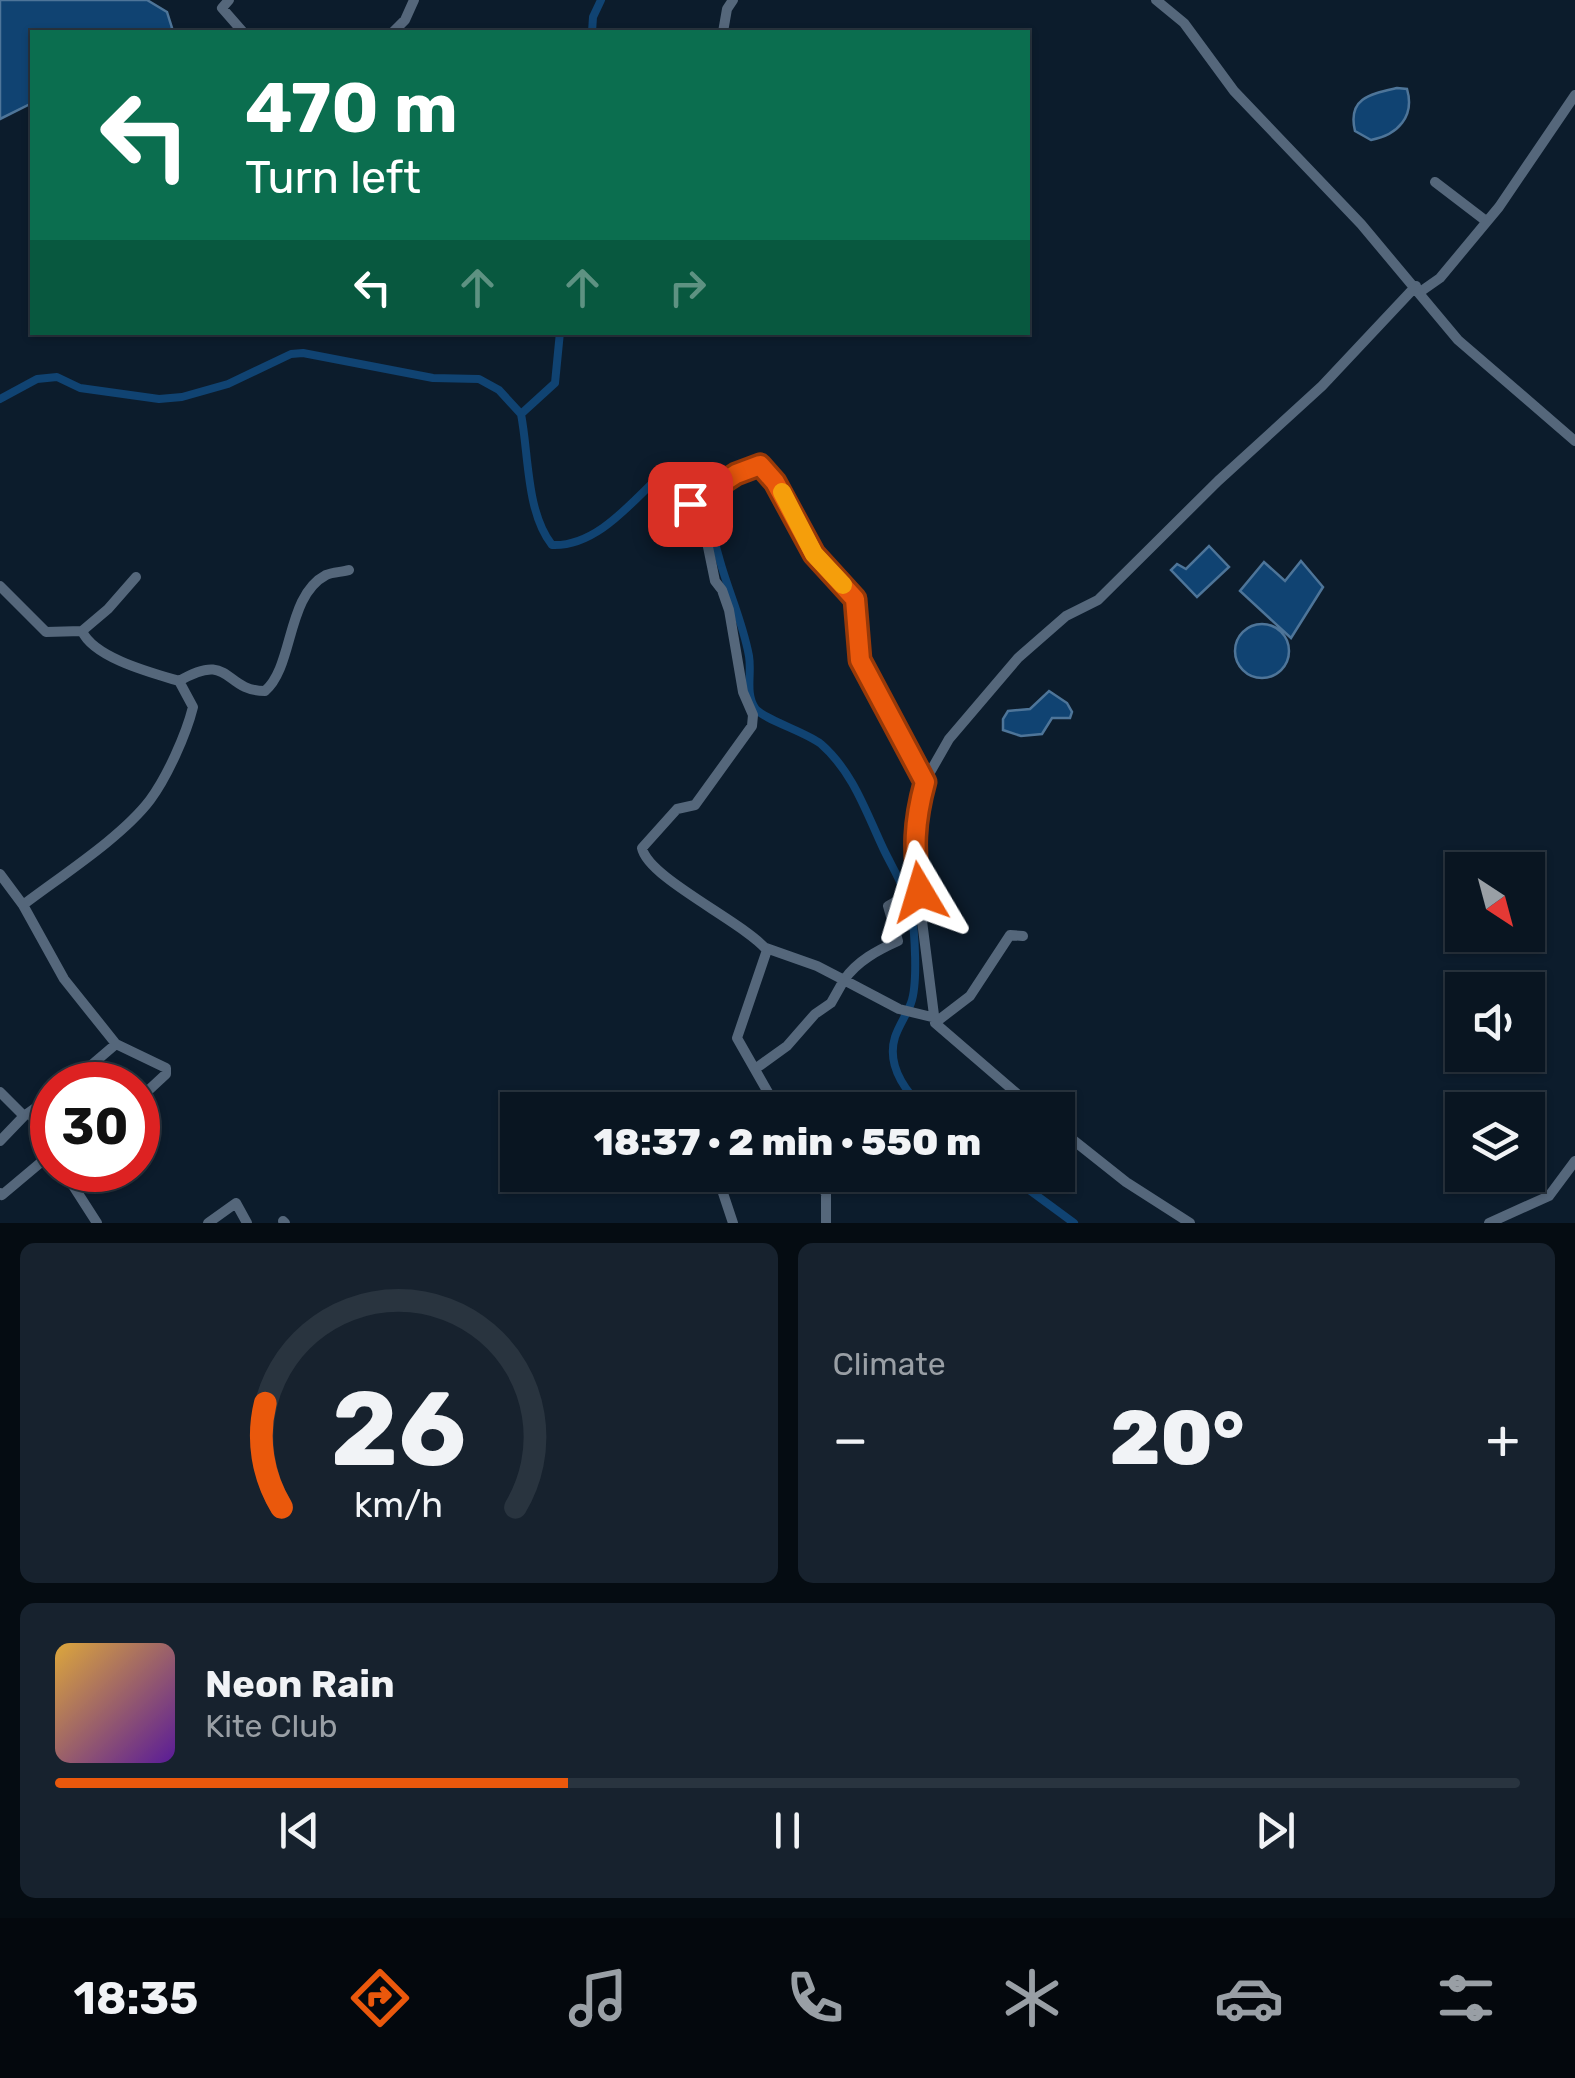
<!DOCTYPE html>
<meta charset="utf-8">
<style>
body{margin:0;font-family:Rubik,sans-serif;background:#17222e;color:#f1f3f6;height:100vh;display:flex;flex-direction:column;font-size:38px;white-space:nowrap}
*{box-sizing:border-box;margin:0}
p{font-size:32px;color:#999fa5}
.icon{flex:none;width:55px;height:55px;fill:none;stroke:currentColor;stroke-width:2;stroke-linecap:round;stroke-linejoin:round}
.map{position:relative;height:1223px;overflow:hidden}
.details{display:flex;flex-direction:column;gap:20px;padding:20px;background:#050c12;flex:1}
.details>*{flex:none}
.hud{position:absolute;left:30px;top:30px;width:1000px;height:305px;border-radius:0px;box-shadow:0 2px 8px #0004,0 0 0 2px #29343f;background:#0b6e4f;color:#fff;overflow:hidden}
.needle{width:65px;rotate:144deg}
.controls{position:absolute;left:1445px;top:852px;display:grid;gap:20px}
.controls a{display:grid;place-items:center;width:100px;height:100px;border-radius:0px;background:#091521;box-shadow:0 2px 8px #0004,0 0 0 2px #29343f;font-size:50px}
.speed{position:absolute;left:30px;top:1062px;display:flex;gap:20px;font-size:50px;font-weight:700;text-align:center}
.speed>*{display:grid;place-content:center;width:130px;height:130px;border-radius:50%;background:#091521;box-shadow:0 2px 8px #0004,0 0 0 2px #29343f;line-height:1}
.speed .limit{border:15px solid #d22;background:#fff;color:#111}
.pin{position:absolute;display:grid;place-items:center;width:85px;height:85px;color:#fff;margin:-42px;border-radius:20px;box-shadow:0 5px 15px #0006}
.me{position:absolute;width:110px;margin:-55px;rotate:353deg;stroke-linejoin:round;filter:drop-shadow(0 0 8px #0008)}
.turn{display:flex;align-items:center;gap:35px;height:210px;padding:0 50px;font-size:45px}
.turn .icon{width:130px;height:130px;stroke-width:2.5}
.turn b{display:block;font-size:70px;line-height:85px}
.lanes{display:flex;align-items:center;height:95px;padding:0 50px;background:#0003;justify-content:center;gap:50px;direction:ltr}
.lanes .off{opacity:.35}
.big{font-size:75px;font-weight:800;line-height:1.1}
.details .card{flex:1;display:flex;flex-direction:column;justify-content:center;gap:15px;min-width:0;padding:0 35px;border-radius:15px;background:#17222e}
.details .dial{align-items:center;gap:0}
.dial svg{height:260px;overflow:visible;fill:none;stroke:#29343f;stroke-width:7;stroke-linecap:round;text-anchor:middle}
.dial text{fill:#f1f3f6;stroke:none}
.song{display:flex;align-items:center;gap:30px}
.cover{width:120px;height:120px;border-radius:15px;background:linear-gradient(135deg,hsl(40 70% 55%),hsl(270 70% 35%))}
.played{height:10px;border-radius:5px;background:linear-gradient(90deg,#ea580c 35%,#29343f 35%)}
.keys{display:flex;justify-content:space-around;direction:ltr}
.heat{display:flex;justify-content:space-between;align-items:center;font-size:55px;direction:ltr}
.details .tiles{flex:1;display:grid;gap:20px;grid-template-columns:1fr 1fr}
.card:last-child{grid-column:span 2}
.trip{position:absolute;left:500px;top:1092px;width:575px;height:100px;border-radius:0px;background:#091521;box-shadow:0 2px 8px #0004,0 0 0 2px #29343f;font-weight:800;line-height:100px;text-align:center}
.menu{display:flex;height:160px;justify-content:space-around;align-items:center;background:#04080d;color:#999fa5}
.menu .icon{width:70px;height:70px}
.menu .selected{color:#ea580c}
.menu b{font-size:45px;color:#f1f3f6}
.map>svg:first-child{display:block}
.water{fill:#104372;stroke:#4e7599;stroke-width:2.5}
.lines{fill:none;stroke-linecap:round;stroke-linejoin:round}
.canal{stroke:#104372;stroke-width:8}
.minor{stroke:#55677b;stroke-width:10}
.route-casing{stroke:#983908;stroke-width:25}
.route{stroke:#ea580c;stroke-width:18}
.slow{stroke:#f59e0b;stroke-width:18}
</style>
<div class="map">
<svg width="1575" height="1223" viewBox="0 0 1575 1223">
<rect width="100%" height="100%" fill="#0c1c2c"/>
<path class="water" d="M0 0H147L167 12 172 28 168 32H32V103L0 119Z
M1397 88 1407 89C1415 116 1398 135 1371 140L1355 131C1347 98 1371 94 1397 88Z
M1209 546 1229 567 1197 597 1171 570 1177 564 1186 569Z
M1301 561 1323 587 1291 638 1240 591 1264 562 1285 581Z
M1235 651a27 27 0 1 1 54 0a27 27 0 1 1-54 0Z
M1049 691 1067 703 1072 712 1070 718H1052L1042 734 1021 736 1003 730V719L1008 711 1030 709Z"/>
<g class="lines">
<path class="canal" d="M592 32 593 17 601 0
M560 332 555 383 521 414C529 455 526 512 552 545 598 547 634 499 664 472L675 467C701 492 711 528 720 561 729 593 743 623 749 656 752 674 745 693 755 708 762 719 806 732 821 744 853 772 866 812 883 848 893 869 906 889 911 911 915 931 918 984 911 1003 907 1014 899 1025 895 1037 886 1066 905 1091 925 1110
M0 399 37 379 57 377 80 388 159 399 182 397 228 384 291 354 303 353 433 378 479 379 499 390 521 414
M1009 1175 1074 1223"/>
<path class="minor" d="M229 0 222 8 243 32
M1156 0 1184 23 1234 91 1361 224 1458 340 1575 441
M393 32 405 20 414 0
M723 32 727 9 733 0
M1435 182 1486 221
M1420 292 1440 278 1499 207 1575 95
M0 586 46 632 82 631
M179 681C232 650 223 691 265 691 294 666 286 596 326 575 332 572 343 572 349 570
M0 874 23 905 64 979 116 1044 68 1085
M23 905C61 876 122 837 150 800 167 777 186 735 193 707L179 681C152 673 94 658 82 631L108 609 136 577
M766 948 817 966 844 980C857 961 878 950 898 941L888 906 919 888
M116 1044 166 1068V1074L138 1100
M755 1069 787 1046 815 1014 831 1003 844 980 899 1009 940 1019 970 996 1010 935 1023 936
M0 1092 24 1116
M778 1110 737 1038 767 950C742 921 648 878 642 848L677 809 695 805 752 726 753 715 743 692 729 610 722 590 715 581 707 542 689 504 736 474 761 465 768 471 799 521 814 555 855 599 860 660 925 781
M1036 1110 935 1023 914 858 916 825 925 781 949 739 1018 658 1066 616 1098 600 1218 481 1322 386 1416 286
M29 1113 52 1141
M1058 1128 1126 1182 1190 1223
M0 1141 24 1116 52 1096
M63 1170 97 1223
M725 1175 723 1193 733 1223
M818 1175 826 1194V1223
M0 1193 2 1195 52 1153
M283 1221 285 1223
M208 1223 236 1203 247 1223
M1489 1223 1549 1196 1575 1161"/>
</g>
<g class="lines">
<g class="route-casing">
<path id="route" d="M690 504 736 474 760 465 775 482 814 554 855 599 860 660 925 782C914 822 913 851 920 892"/>
</g>
<use href="#route" class="route"/>
<path class="slow" d="M782 492 814 554 843 585"/>
</g>
</svg>
<div class="controls">
<a><svg class="needle" viewBox="-14 -14 28 28"><path d="M0-13l5 13h-10z" fill="#e53935"/><path d="M0 13l5-13h-10z" fill="#999fa5"/></svg></a>
<a><svg class="icon" aria-label="sound" viewBox="0 0 24 24"><path d="M4 9h4l5-4v14l-5-4H4zM17 9q2 3 0 6"/></svg></a>
<a><svg class="icon" aria-label="layers" viewBox="0 0 24 24"><path d="M12 4l9 5-9 5-9-5zM3 14l9 5 9-5"/></svg></a>
</div>
<div class="speed"><div class="limit">30</div></div>
<div class="pin" style="left:690px;top:504px;background:#d93025"><svg class="icon" aria-label="arrive" viewBox="0 0 24 24"><path d="M6 21V4h12l-3 4 3 4H6"/></svg></div>
<svg class="me" style="left:920px;top:892px" viewBox="-20 -20 40 40"><path d="M0-17L14 15 0 8-14 15z" fill="#ea580c" stroke="#fff" stroke-width="4"/></svg>
<div class="trip">18:37 · 2 min · 550 m</div>
<div class="hud">
<div class="turn"><svg class="icon" aria-label="left" viewBox="0 0 24 24"><path d="M17 20v-9H6M10 6l-5 5 5 5"/></svg><div><b>470 m</b>Turn left</div></div>
<div class="lanes"><svg class="icon" aria-label="left" viewBox="0 0 24 24"><path d="M17 20v-9H6M10 6l-5 5 5 5"/></svg><svg class="icon off" aria-label="ahead" viewBox="0 0 24 24"><path d="M12 20V5M6 11l6-6 6 6"/></svg><svg class="icon off" aria-label="ahead" viewBox="0 0 24 24"><path d="M12 20V5M6 11l6-6 6 6"/></svg><svg class="icon off" aria-label="right" viewBox="0 0 24 24"><path d="M7 20v-9h11M14 6l5 5-5 5"/></svg></div>
</div>
</div>
<section class="details">
<div class="tiles">
<div class="card dial"><svg viewBox="0 0 100 80">
<path d="M14 69A42 42 0 1 1 86 69"/>
<path d="M14 69A42 42 0 0 1 9 37" stroke="#ea580c"/>
<text x="50" y="56" font-size="32" font-weight="700">26</text>
<text x="50" y="72" font-size="11">km/h</text>
</svg></div>
<div class="card"><p>Climate</p>
<div class="heat"><a>−</a><b class="big">20°</b><a>+</a></div>
</div>
<div class="card">
<div class="song"><i class="cover"></i><div><b>Neon Rain</b><p>Kite Club</p></div></div>
<div class="played"></div>
<div class="keys"><svg class="icon" aria-label="previous" viewBox="0 0 24 24"><path d="M18 5L8 12l10 7zM5 5v14"/></svg><svg class="icon" aria-label="pause" viewBox="0 0 24 24"><path d="M8 5v14M16 5v14"/></svg><svg class="icon" aria-label="next" viewBox="0 0 24 24"><path d="M6 5l10 7-10 7zM19 5v14"/></svg></div>
</div>
</div>
</section>
<nav class="menu">
<b>18:35</b>
<svg class="icon selected" aria-label="directions" viewBox="0 0 24 24"><path d="M12 3l9 9-9 9-9-9zM9 14v-3h6M13 9l2 2-2 2"/></svg>
<svg class="icon" aria-label="music" viewBox="0 0 24 24"><path d="M9 18V5l10-2v13"/><circle cx="6" cy="18" r="3"/><circle cx="16" cy="16" r="3"/></svg>
<svg class="icon" aria-label="phone" viewBox="0 0 24 24"><path d="M5 4h4l2 5-3 2q2 4 5 5l2-3 5 2v4C11 20 4 13 5 4z"/></svg>
<svg class="icon" aria-label="climate" viewBox="0 0 24 24"><path d="M12 3v18M4 7l16 10M4 17L20 7"/></svg>
<svg class="icon" aria-label="car" viewBox="0 0 24 24"><path d="M5 17H2v-5l4-1 3-4h7l3 4 3 1v5h-3M9 17h6M6 11h13"/><circle cx="7" cy="17" r="2"/><circle cx="17" cy="17" r="2"/></svg>
<svg class="icon" aria-label="filters" viewBox="0 0 24 24"><path d="M4 7h16M4 17h16"/><circle cx="9" cy="7" r="2"/><circle cx="15" cy="17" r="2"/></svg>
</nav>
